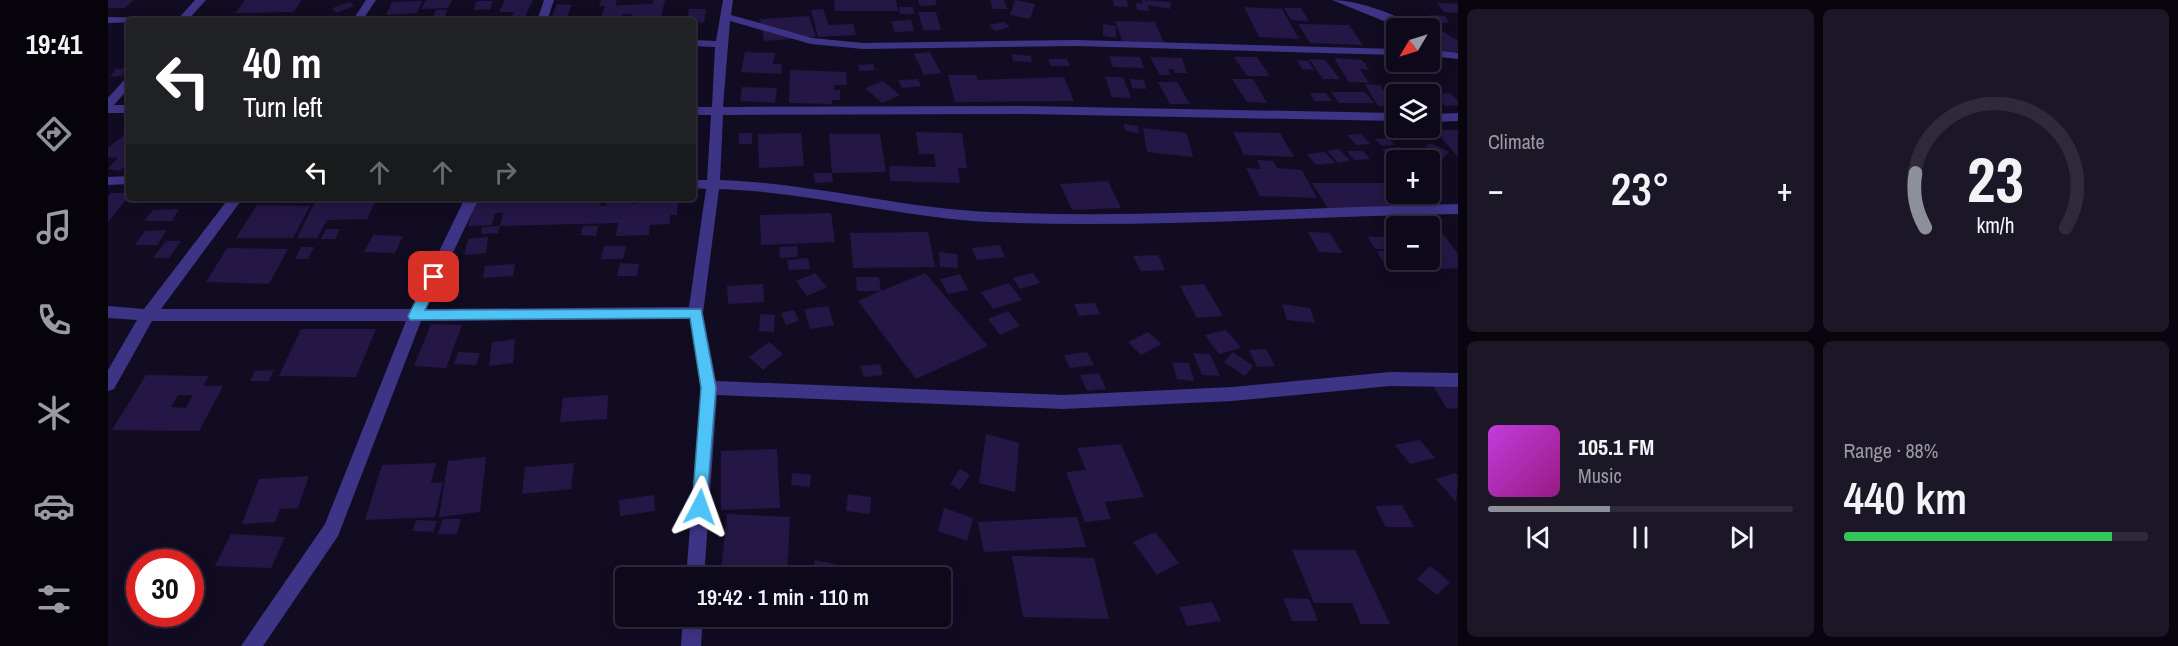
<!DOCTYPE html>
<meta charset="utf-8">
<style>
body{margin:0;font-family:"Archivo Narrow",sans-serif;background:#1c1727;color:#f1f3f6;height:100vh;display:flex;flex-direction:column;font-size:22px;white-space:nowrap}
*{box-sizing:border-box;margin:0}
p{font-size:20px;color:#9b9aa2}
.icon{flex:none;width:33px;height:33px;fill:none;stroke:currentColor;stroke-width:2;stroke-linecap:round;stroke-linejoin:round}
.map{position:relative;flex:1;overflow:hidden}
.side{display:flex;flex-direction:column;gap:9px;padding:9px;background:#08050e;width:720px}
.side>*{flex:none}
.top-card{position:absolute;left:18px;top:18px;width:570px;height:183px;border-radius:6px;box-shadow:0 3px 15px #0003,0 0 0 2px #2e2a39;background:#202124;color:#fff;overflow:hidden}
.needle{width:39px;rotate:232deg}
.controls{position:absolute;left:1278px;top:18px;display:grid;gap:12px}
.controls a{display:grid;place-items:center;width:54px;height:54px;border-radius:6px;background:#0e091a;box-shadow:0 3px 15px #0003,0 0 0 2px #2e2a39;font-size:30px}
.speed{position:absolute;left:18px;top:549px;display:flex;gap:12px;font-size:30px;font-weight:700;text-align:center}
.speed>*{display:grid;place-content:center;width:78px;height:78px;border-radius:50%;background:#0e091a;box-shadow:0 3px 15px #0003,0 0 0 2px #2e2a39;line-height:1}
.speed .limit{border:9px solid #d22;background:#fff;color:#111}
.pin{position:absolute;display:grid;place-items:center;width:51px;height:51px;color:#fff;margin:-26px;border-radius:12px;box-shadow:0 3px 9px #0006}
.me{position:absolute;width:66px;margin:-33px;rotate:4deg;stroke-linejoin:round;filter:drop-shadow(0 0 4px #0008)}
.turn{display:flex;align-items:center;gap:21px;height:126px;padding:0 18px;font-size:27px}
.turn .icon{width:78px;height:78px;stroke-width:2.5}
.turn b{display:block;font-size:42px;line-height:51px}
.lanes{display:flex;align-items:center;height:57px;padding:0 18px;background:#0003;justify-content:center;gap:30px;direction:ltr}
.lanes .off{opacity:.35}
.big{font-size:45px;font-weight:600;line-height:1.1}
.side .card{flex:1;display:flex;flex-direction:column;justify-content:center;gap:9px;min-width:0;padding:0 21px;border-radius:9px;background:#1c1727}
.side .dial{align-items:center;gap:0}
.dial svg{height:156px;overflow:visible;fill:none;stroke:#2e2a39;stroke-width:7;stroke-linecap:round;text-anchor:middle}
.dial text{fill:#f1f3f6;stroke:none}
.song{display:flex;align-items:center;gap:18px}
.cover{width:72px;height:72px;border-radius:9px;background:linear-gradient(135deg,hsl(290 70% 55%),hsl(310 70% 35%))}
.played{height:6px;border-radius:3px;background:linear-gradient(90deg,#8c9099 40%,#2e2a39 40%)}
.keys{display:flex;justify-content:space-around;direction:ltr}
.heat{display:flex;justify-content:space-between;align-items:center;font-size:33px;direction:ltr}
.charge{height:9px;border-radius:4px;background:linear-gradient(90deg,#34c759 88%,#2e2a39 0)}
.side .tiles{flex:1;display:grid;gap:9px;grid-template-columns:repeat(2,1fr)}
.trip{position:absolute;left:507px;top:567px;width:336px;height:60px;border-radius:6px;background:#0e091a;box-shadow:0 3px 15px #0003,0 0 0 2px #2e2a39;font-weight:600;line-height:60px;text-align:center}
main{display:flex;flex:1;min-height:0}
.menu{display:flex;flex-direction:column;width:108px;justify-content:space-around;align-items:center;background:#06040a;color:#9b9aa2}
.menu .icon{width:42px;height:42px}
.menu .current{color:#8c9099}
.menu b{font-size:27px;color:#f1f3f6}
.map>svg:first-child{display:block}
.building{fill:#241745;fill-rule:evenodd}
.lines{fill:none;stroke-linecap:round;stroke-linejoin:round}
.minor{fill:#3e3485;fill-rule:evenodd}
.route{fill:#4fc3f7;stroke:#337fa1;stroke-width:1.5}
</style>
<main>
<nav class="menu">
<b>19:41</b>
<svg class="icon current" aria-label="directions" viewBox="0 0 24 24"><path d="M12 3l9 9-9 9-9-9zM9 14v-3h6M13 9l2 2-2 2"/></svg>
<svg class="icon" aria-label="music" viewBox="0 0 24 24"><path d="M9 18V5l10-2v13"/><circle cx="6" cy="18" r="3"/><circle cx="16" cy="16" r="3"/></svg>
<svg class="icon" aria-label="phone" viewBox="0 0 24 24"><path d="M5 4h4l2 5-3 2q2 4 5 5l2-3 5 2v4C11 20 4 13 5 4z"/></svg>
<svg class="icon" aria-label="climate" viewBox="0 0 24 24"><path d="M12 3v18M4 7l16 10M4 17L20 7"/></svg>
<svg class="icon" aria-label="car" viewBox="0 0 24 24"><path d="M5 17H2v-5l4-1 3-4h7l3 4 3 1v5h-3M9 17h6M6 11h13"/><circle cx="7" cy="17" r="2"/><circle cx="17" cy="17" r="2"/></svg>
<svg class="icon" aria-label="filters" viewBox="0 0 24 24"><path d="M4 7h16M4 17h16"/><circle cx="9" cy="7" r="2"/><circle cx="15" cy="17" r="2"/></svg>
</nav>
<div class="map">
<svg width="1350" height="646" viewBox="0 0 1350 646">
<rect width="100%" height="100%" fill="#120c23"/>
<path class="building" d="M0 0H25L17 8H0Z
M137 0H193L186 12 127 13Z
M318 0H344L340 8 313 9Z
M397 0H425L415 21H388L390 17 403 18 406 12H391Z
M493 0H509L507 6H491Z
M545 0H557L552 21H522L524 14H515L513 21H492L497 6 544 4Z
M726 0H788L790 11H727Z
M810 0H827L829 5 812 6Z
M882 0H896L899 9H885Z
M907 0 927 4 922 19 902 15Z
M1005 0H1019L1020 7 1006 6Z
M1034 0 1063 2 1062 9 1040 5 1041 11 1029 10 1028 3 1034 4Z
M314 1 309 13 278 15 284 2Z
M369 1H385L382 9 365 10Z
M242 2 246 6 228 13 224 8Z
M1329 3 1350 4V13L1336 12Z
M449 4 464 5 457 21H442Z
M791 7H805L806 14H792Z
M1136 7 1174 9 1191 39 1151 37Z
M1176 8H1193L1201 21 1183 20Z
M581 9H598L596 23 579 21Z
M715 9 721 25 745 24 748 35 710 37 703 10Z
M328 10H339L336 19H324Z
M810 12H828L833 30H815Z
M1322 15 1337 16 1341 23 1327 22Z
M701 16 708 37 656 41 652 19Z
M803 20 806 31 787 32 783 21Z
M1007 21 1047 22 1057 45 1015 43Z
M1319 21 1350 41V52L1331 56 1322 50V28H1290Z
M896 22 902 27 887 31 881 25Z
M995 24 1008 26V38L995 36Z
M1190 24 1241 25 1255 45 1202 43Z
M637 52 667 53 665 64H674L673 74 633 72Z
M822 52 833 73 816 75 806 54Z
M904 54 923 56 924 62 905 61Z
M1001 56 1032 57 1036 68 1005 67Z
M1042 57 1074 58 1079 73H1067L1065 69H1060L1062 75H1052Z
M1126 57H1149L1162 76H1139Z
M1226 58 1254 60 1261 70 1252 69 1261 83 1241 82Z
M940 59H959L962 66H943Z
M1201 59 1217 60 1232 79H1215Z
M1189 60 1200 61 1206 70 1194 69Z
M765 64 767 70 752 71 750 65Z
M1305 64H1327L1333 71H1311Z
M20 68 14 76 2 77 8 69Z
M682 70 738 72 739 85H726V90H732V100H724V104L681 103Z
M840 75H868L870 80 956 77 966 101 847 102Z
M997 77H1015L1023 98 1004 97Z
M810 79 813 86 794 88 790 80Z
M1022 79 1036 80 1038 89 1024 88Z
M1124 79H1145L1159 103 1139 102Z
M775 81 792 95 774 103 757 88Z
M1050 82H1069L1082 104H1062Z
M1257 84 1272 85 1286 107 1270 106Z
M634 87 669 88 667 103 632 101Z
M1223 92H1257L1266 103H1231Z
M1202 93H1218L1224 101H1207Z
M1342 93 1350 101V105L1338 106 1325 95Z
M1016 124 1030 126 1031 133 1017 131Z
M1035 128 1079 133 1085 157 1039 152Z
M1327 130H1350V157Z
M21 131V148L18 150 21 151V157L16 162 21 163 11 171 0 169 10 158 0 157V148Z
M808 132 854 133 859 168H850L852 183 782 181 781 166 828 167 826 154H811Z
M1125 132 1172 133 1186 157 1136 155Z
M631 133H644V144H631Z
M693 133 696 166 651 168 650 134Z
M721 134H772L778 172 724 173 725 182 707 183 706 173H724Z
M1253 134 1262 144 1248 145 1239 135Z
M1280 138 1287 145 1274 146 1267 139Z
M1322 143 1341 152 1335 158 1316 149Z
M1291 147 1305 160H1288V163L1274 149Z
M1231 149 1242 161 1230 163 1219 151Z
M1239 151H1255L1262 159 1246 160Z
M1217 152 1227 163 1208 165 1199 154Z
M1149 160 1165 161 1169 168 1194 170 1209 198 1152 196 1138 168 1153 169Z
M1000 181 1013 208 964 210 952 184Z
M1204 183H1288V194H1315L1330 214 1223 213Z
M3 193H21V196L0 222V197Z
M368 198H493L492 206H498L499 199H525L524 204H530L531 198H570L569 215H562V224L542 225 541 235 508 236 510 223 392 226 395 213H387L384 225 360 226Z
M267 201 259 219 219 220 209 238H189L207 202Z
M149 205 202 206 185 238H128Z
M71 209 64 221H36L45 210Z
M723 213 727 242 653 245 652 215Z
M392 226 390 233 373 234 374 227Z
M475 226H490L488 236 472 235Z
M218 229H232L227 239H213Z
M59 230 49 245H27L37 231Z
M820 232 827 267 745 268 742 233Z
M1200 232 1222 233 1234 253 1211 252Z
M265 235 295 236 287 253 256 252Z
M1322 235H1336L1350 254V268L1320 270 1311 260H1322Z
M380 237 378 253 356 255 360 239Z
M1260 237H1280L1287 249H1267Z
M58 241H73L61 258H45Z
M892 245 897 257 869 260 864 248Z
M496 246H518L515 259H493Z
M689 246 690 257 672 258 671 247Z
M193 247H206L200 259H187Z
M119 248 180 249 161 284 98 282Z
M1269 251 1288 252V260H1302L1309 270 1279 269Z
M831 252 849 254 850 268 832 267Z
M1050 255 1057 270 1033 271 1025 256Z
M700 258 702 269 681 270 679 260Z
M512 263 531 264 529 276H509Z
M407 264 405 276 375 278 377 266Z
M707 273 719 287 699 296 688 281Z
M817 273 880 346 808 379 750 301 772 291H749L748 277H771L773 291Z
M925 273 932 283 912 289 905 278Z
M852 274 860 290 840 294 832 279Z
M901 283 914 300 885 309 873 292Z
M655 284 656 302 620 304 619 286Z
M1096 284 1115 316 1089 318 1072 286Z
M987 303 992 314 971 316 966 304Z
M1174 304 1202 308 1207 323 1179 320Z
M720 306 726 325 702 329 696 309Z
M686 310 691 321 678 325 673 313Z
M900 311 912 326 892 335 880 319Z
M652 314 667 315 666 332 651 331Z
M323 324 354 325 338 368 306 366Z
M193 329H268L248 377 171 376Z
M1118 330 1133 348 1111 354 1097 335Z
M1040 332 1054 344 1033 355 1020 342Z
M407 339 405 363 381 366 384 342Z
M661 342 675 354 655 370 641 357Z
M1158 349 1167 366 1149 367 1141 350Z
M350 352 372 353 368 365 346 364Z
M979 352 986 365 962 368 956 355Z
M1125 352 1145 366 1137 376 1116 362Z
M1085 353 1102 354 1112 376 1094 375Z
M1064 362 1081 363 1086 381 1069 379Z
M772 364 775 375 756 377 752 366Z
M166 370 161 381H142L147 371Z
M991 373 998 389 979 391 972 375Z
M38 375 101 376 95 386H115L91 431 4 430ZM70 395H85L78 408 63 407Z
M1325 386H1350V408L1339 409Z
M500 395 499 419 452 422 455 398Z
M878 434 911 443 907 492 871 483Z
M1312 440 1327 458 1302 464 1287 445Z
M1013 444 1036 497 997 502 1003 519 977 522 958 472 978 470 969 448Z
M669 449 672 508 613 510V451Z
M378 457 372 512 331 517 340 461Z
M328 463 323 483 335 482 327 517 257 520 274 465Z
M466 463 463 489 414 494 417 467Z
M852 469 862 475 852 490 842 484Z
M684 473 703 475 702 487 683 485Z
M1347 473 1350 476 1348 502 1328 479Z
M201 476 190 508 172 509 167 522 134 524 151 479Z
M740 494 763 497 762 514 738 511Z
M546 495 547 511 512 516 511 500Z
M1294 505 1306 527H1278L1267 506Z
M836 508 865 518 859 541 830 531Z
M619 514 682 517 679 573 613 570Z
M969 517 978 547 876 552 870 522Z
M335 519H353L349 534H330Z
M308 520 329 521 325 532 304 531Z
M1047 532 1071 563 1049 575 1025 542Z
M123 534 177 537 163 568 107 566Z
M1184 550H1247L1282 624H1253L1244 603H1206Z
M904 556 986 558 1001 619 915 617Z
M707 560 727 564 725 578H704Z
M1322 566 1342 582 1329 595 1309 579Z
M1175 598 1201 599 1210 621H1184Z
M1104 602 1113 621 1079 626 1071 607Z"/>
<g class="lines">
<path class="minor" d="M87 0H98L79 21H68Z
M258 0H268L254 21H244Z
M436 0H446L439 21H429Z
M615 0H625L623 15 704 38 755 43 968 40 1288 49V55L968 46 755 49 703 44 622 21 615 107 918 106 1288 113V121L918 114 615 115 612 180C703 183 791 208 882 212 1038 219 1194 207 1350 204V214C1194 216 1037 229 882 222 791 217 702 192 611 189L595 313 608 381 955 395 1124 387 1282 372 1350 373V387L1282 386 1124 401 955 409 609 395 596 578H578L593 388 582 319 313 321 230 536 155 646H133L217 524 298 321H44L6 389 0 391V370L29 320 0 318V306L36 309 121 198H135L53 309H303L357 198H371L318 309 581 307 598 189 585 188V180H599L603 115H585V107H604L607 47 585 46V40L608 41Z
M1224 0C1247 0 1289 13 1306 28H1293Z
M0 17 51 18 56 21 0 23Z
M1322 50 1350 53V59L1322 56Z
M21 78V88L6 105H21V113H0V98L17 79Z
M1350 113V121L1322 122V114Z
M21 176V184L0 185V177Z
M575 616H595L593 646H573Z"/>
</g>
<path class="route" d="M326 272 333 277 317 310 593 309 608 388 598 512 592 514 587 512 584 507 593 388 582 318 302 320 300 316 322 273Z"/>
</svg>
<div class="controls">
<a><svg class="needle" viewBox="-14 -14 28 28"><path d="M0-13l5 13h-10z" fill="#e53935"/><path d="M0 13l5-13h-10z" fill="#9b9aa2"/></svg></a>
<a><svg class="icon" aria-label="layers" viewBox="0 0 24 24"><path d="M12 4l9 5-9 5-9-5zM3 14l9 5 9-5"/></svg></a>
<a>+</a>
<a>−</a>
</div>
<div class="speed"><div class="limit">30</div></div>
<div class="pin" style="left:326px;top:277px;background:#d93025"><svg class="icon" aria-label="arrive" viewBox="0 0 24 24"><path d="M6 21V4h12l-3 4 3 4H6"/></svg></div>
<svg class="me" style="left:592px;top:507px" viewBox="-20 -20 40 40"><path d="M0-17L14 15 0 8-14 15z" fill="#4fc3f7" stroke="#fff" stroke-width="4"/></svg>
<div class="trip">19:42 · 1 min · 110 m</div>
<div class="top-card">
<div class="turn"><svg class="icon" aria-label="left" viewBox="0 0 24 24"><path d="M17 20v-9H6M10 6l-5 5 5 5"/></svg><div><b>40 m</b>Turn left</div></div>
<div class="lanes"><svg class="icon" aria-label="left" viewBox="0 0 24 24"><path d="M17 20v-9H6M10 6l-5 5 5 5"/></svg><svg class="icon off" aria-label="ahead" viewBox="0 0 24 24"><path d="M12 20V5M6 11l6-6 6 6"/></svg><svg class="icon off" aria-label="ahead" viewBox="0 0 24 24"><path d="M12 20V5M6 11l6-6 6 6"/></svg><svg class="icon off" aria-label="right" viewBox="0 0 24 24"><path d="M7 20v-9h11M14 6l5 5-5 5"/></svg></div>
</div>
</div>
<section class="side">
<div class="tiles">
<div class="card"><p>Climate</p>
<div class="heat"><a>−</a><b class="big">23°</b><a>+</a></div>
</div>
<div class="card dial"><svg viewBox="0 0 100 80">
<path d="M14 69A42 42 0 1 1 86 69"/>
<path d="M14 69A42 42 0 0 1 9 41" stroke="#8c9099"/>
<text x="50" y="56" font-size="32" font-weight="700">23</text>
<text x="50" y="72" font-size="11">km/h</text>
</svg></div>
<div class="card">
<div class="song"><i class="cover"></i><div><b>105.1 FM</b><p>Music</p></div></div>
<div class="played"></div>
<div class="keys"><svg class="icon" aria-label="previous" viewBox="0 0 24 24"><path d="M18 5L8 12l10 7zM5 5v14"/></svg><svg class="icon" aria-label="pause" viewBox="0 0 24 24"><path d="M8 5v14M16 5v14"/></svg><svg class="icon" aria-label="next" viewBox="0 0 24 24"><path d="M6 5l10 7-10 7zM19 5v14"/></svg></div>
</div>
<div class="card"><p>Range · 88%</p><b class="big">440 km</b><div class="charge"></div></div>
</div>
</section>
</main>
